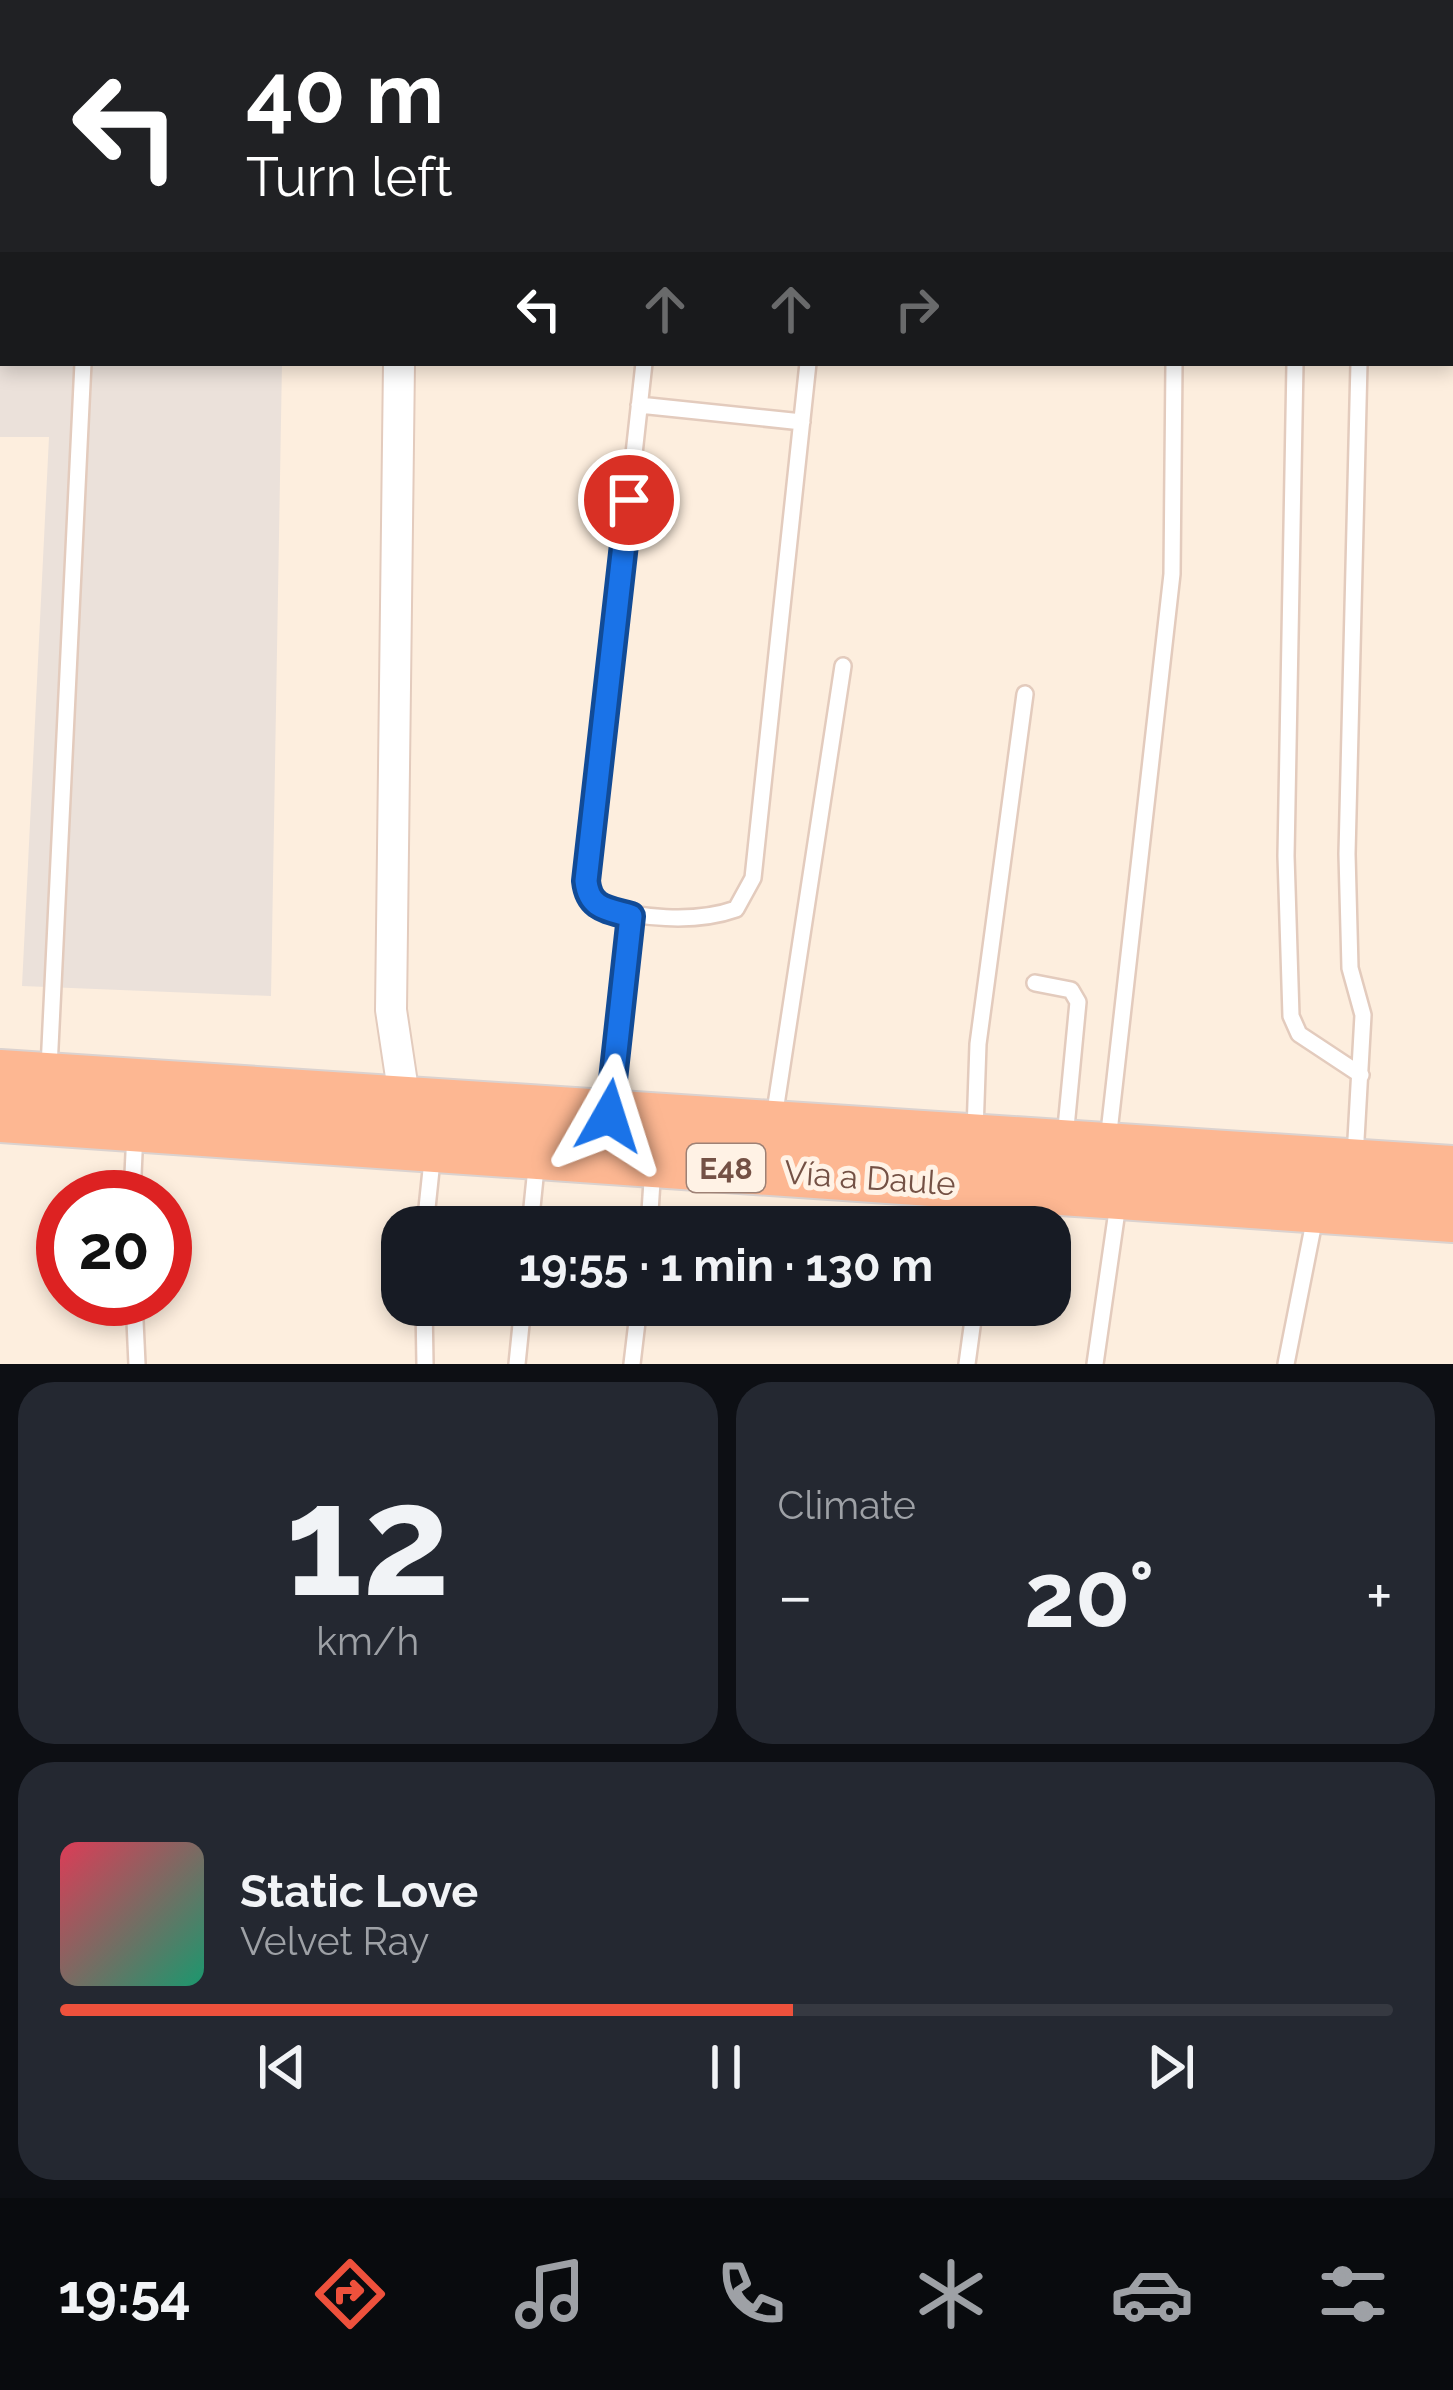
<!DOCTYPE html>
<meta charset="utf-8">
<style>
body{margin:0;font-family:Raleway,sans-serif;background:#242831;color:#f1f3f6;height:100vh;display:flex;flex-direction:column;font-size:45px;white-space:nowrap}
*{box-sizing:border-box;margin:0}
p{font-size:39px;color:#9ea1a6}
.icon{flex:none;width:66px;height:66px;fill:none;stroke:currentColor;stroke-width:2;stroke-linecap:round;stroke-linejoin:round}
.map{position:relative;height:1364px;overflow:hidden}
.sheet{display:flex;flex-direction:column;gap:18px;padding:18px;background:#0d0f14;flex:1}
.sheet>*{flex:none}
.banner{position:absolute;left:0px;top:0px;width:1455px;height:366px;box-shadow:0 6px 18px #0003;background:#202124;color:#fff;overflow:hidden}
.speed{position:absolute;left:36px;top:1170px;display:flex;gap:24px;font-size:60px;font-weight:700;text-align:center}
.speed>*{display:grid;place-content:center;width:156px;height:156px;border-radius:50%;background:#171b24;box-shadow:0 6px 18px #0003;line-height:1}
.speed .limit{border:18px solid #d22;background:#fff;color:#111}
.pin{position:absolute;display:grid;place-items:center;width:102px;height:102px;color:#fff;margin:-51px;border:6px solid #fff;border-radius:50%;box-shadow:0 3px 12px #0007}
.me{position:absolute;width:132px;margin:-66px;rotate:6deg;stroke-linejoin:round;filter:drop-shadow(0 0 9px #0008)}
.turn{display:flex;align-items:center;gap:42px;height:252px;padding:0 48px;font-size:54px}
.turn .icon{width:156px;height:156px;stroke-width:2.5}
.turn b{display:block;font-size:84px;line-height:102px}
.lanes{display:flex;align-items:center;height:114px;padding:0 48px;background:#0003;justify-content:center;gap:60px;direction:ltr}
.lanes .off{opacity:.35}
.big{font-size:90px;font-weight:700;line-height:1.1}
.sheet .widget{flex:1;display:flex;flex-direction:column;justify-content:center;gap:18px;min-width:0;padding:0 42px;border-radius:36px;background:#242831}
.sheet .dial{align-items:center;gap:0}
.dial b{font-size:156px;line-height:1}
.song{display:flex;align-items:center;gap:36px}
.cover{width:144px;height:144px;border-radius:18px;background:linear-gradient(135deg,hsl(350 70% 55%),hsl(160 70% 35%))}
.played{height:12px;border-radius:6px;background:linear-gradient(90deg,#ee513c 55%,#363941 55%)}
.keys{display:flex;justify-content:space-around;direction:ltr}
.heat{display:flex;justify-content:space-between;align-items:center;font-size:66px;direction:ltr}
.sheet .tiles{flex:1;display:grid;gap:18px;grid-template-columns:1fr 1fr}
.widget:last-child{grid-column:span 2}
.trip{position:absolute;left:381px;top:1206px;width:690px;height:120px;border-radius:36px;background:#171b24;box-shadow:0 6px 18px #0003;font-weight:700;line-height:120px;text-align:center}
.tab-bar{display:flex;height:192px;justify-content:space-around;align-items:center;background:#090b0e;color:#9ea1a6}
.tab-bar .icon{width:84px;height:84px}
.tab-bar .on{color:#ee513c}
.tab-bar b{font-size:54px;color:#f1f3f6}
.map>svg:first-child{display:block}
.industrial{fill:#ebe1da}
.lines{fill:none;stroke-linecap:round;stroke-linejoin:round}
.service-casing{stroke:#e3cbbd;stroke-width:20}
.minor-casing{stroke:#e3cbbd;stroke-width:34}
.trunk-casing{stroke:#dbd2cf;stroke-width:52}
.service{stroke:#fff;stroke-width:15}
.minor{stroke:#fff;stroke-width:30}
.trunk{stroke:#fdb792;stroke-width:48}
.route-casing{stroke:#114b97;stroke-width:30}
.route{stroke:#1a73e8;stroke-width:21}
.labels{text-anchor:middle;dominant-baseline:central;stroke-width:10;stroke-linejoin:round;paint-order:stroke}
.shield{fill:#fff2e5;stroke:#9e8175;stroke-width:3}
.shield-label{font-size:30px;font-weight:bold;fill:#745145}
.street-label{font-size:33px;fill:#745145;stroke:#fff2e5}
</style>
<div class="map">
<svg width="1453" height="1364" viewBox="0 0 1453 1364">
<rect width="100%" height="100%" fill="#fdeede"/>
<path class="industrial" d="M0 0H288L3 3V363H282L271 996 22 986 49 437H0Z"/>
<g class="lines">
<g class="service-casing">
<path id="service" d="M105 3V0
M683 3 684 0
M846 3 847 0
M644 363 587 881 596 906C638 918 694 924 736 909L753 878 808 363
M1295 363 1286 856 1291 1016 1299 1034 1361 1075
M639 405 802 422
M1035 983 1071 990 1078 1002 1065 1138
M49 1068 83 363
M610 1110 631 916
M774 1118 843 666
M975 1131 978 1044 1025 694
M1108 1141 1172 574 1174 363
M1355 1157 1363 1015 1350 968 1347 854 1359 363
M132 1197 135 1131
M425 1227 433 1151
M530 1227 537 1158
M649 1227 653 1166
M986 1227 991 1195
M134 1299 137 1364
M424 1305 425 1364
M517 1364 523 1305
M632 1364 639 1305
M967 1364 975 1305
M1095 1364 1118 1204
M1286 1364 1315 1217"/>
</g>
<g class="minor-casing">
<path id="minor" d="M425 3V0
M878 3 879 0
M399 363 391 1010 407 1117"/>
</g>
<g class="trunk-casing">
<path id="trunk" d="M0 1074 1453 1170
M0 1118 1453 1218"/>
</g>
<use href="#service" class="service"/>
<use href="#minor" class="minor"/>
<use href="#trunk" class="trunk"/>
</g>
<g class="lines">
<g class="route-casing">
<path id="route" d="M609 1116 631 916C607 909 589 909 586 881L629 500"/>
</g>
<use href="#route" class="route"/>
</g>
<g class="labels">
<rect class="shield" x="687" y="1144" width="78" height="48" rx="9"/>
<g class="shield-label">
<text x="726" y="1168">E48</text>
</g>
<g class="street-label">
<text transform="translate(870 1178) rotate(4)">Vía a Daule</text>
</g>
</g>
</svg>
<div class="speed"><div class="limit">20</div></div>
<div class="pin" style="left:629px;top:500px;background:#d93025"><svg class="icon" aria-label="arrive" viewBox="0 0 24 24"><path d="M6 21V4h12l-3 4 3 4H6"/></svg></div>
<svg class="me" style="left:609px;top:1116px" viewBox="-20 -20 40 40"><path d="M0-17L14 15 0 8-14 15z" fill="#1a73e8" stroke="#fff" stroke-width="4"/></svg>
<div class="trip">19:55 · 1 min · 130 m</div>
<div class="banner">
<div class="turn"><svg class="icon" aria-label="left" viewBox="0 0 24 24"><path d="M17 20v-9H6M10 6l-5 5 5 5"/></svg><div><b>40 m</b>Turn left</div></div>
<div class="lanes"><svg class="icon" aria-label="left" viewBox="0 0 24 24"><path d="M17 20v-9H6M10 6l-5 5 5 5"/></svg><svg class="icon off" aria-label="ahead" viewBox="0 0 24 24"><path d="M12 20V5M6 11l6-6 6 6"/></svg><svg class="icon off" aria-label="ahead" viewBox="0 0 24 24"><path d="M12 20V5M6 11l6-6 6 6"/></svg><svg class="icon off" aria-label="right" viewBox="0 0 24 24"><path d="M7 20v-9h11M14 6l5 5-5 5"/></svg></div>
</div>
</div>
<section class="sheet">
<div class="tiles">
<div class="widget dial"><b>12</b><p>km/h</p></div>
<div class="widget"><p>Climate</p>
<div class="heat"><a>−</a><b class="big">20°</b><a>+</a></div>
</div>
<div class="widget">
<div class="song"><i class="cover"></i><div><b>Static Love</b><p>Velvet Ray</p></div></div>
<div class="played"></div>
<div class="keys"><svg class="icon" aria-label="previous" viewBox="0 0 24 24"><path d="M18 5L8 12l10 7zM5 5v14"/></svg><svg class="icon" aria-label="pause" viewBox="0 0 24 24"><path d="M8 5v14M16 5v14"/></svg><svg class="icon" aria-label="next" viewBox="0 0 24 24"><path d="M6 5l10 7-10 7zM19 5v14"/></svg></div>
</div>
</div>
</section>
<nav class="tab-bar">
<b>19:54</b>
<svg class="icon on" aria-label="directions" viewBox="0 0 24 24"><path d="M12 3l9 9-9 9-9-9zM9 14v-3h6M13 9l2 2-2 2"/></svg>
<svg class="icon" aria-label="music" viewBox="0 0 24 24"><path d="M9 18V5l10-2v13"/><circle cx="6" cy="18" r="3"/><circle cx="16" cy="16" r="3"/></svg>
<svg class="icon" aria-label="phone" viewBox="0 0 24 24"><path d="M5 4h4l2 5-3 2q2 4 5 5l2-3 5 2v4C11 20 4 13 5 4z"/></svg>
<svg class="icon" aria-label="climate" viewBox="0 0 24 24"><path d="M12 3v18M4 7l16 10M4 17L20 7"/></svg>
<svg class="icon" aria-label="car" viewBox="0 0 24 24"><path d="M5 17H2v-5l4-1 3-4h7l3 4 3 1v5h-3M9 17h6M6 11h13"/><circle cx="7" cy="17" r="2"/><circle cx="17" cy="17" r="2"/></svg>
<svg class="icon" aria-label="filters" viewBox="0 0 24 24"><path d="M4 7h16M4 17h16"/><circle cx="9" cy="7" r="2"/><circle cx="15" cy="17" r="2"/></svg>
</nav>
